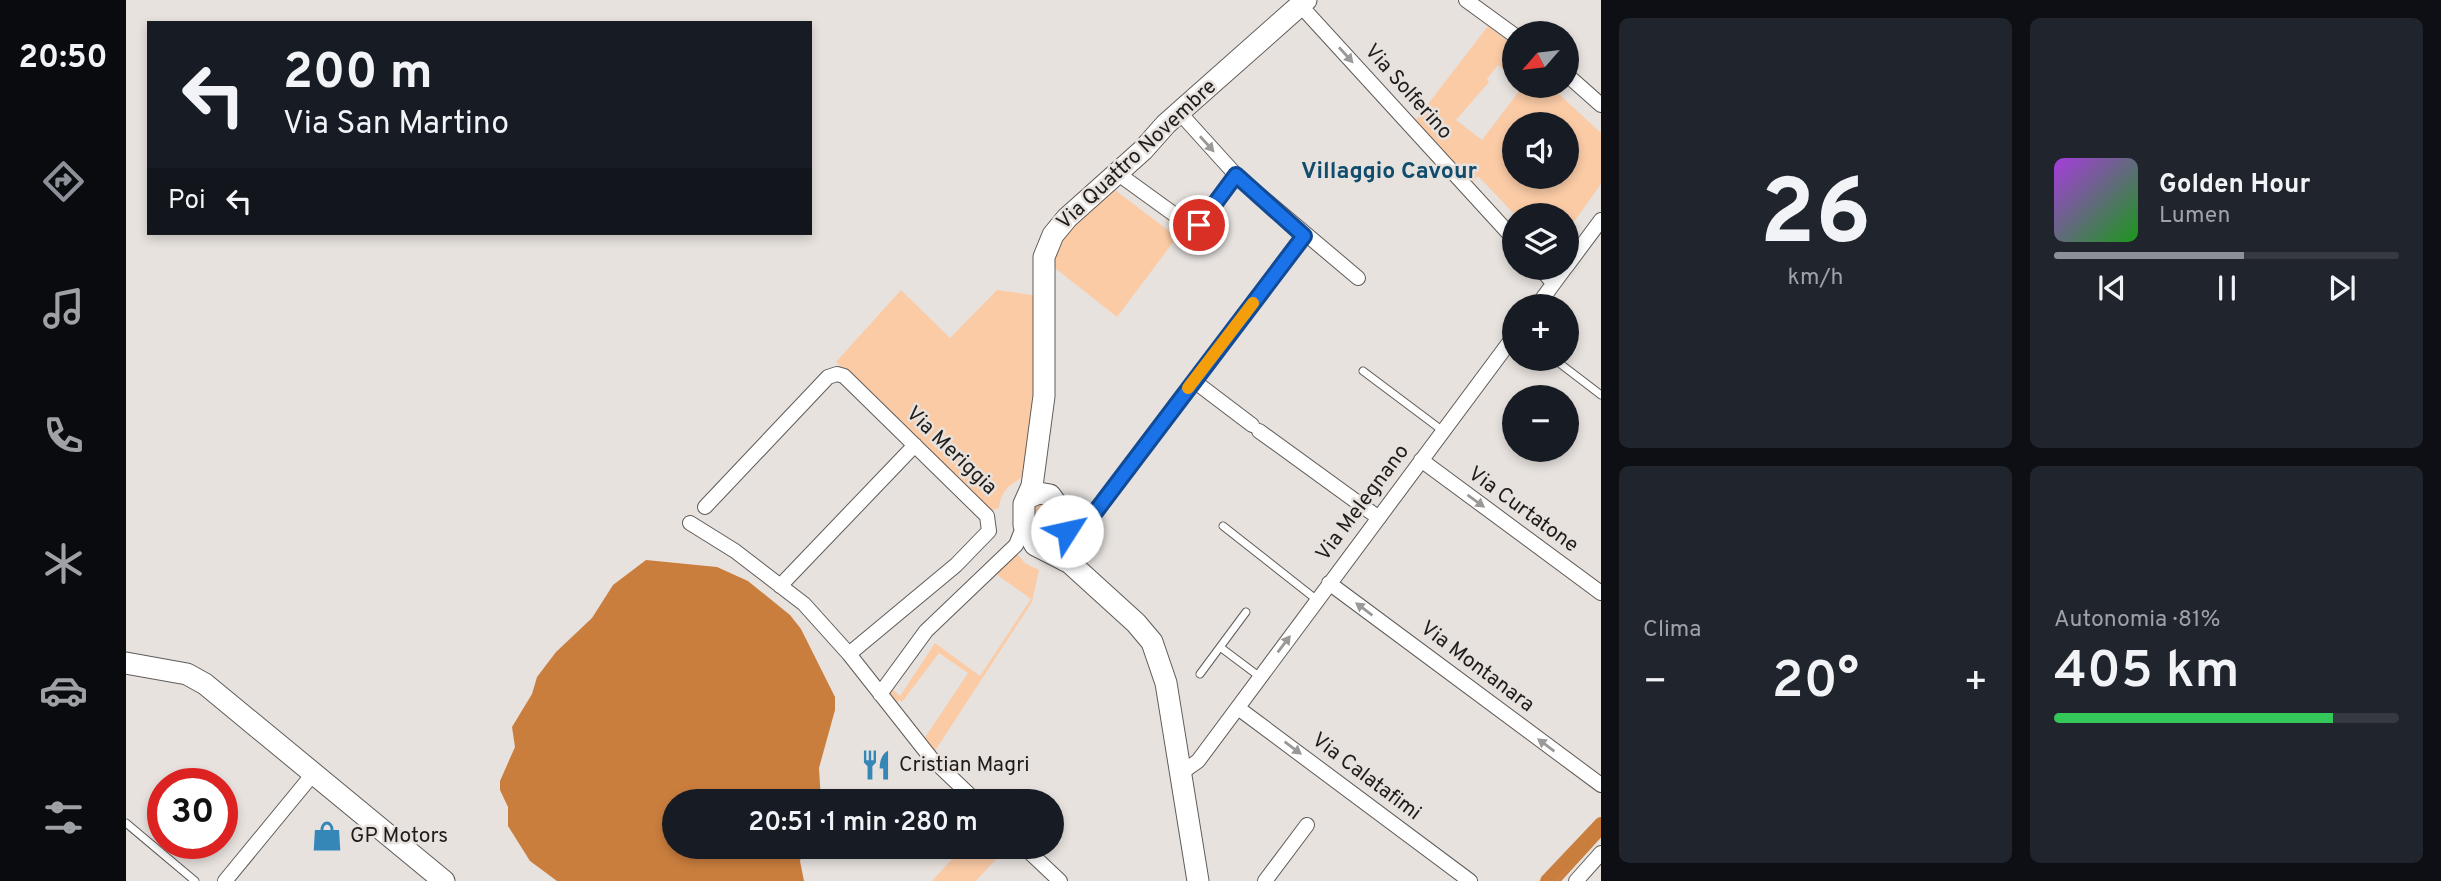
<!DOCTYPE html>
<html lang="it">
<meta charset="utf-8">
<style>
body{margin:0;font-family:Overpass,sans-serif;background:#20242c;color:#f1f3f6;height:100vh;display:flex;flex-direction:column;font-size:26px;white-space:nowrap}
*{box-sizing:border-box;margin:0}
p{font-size:23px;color:#9ea1a6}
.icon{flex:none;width:38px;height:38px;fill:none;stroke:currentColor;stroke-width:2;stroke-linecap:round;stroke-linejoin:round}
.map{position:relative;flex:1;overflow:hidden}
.sheet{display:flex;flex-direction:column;gap:18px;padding:18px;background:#0d0f14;width:840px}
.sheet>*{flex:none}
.banner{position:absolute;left:21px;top:21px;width:665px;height:214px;border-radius:0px;box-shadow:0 4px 10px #0003;background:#171b24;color:#f1f3f6;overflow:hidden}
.needle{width:46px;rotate:242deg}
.buttons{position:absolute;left:1376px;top:21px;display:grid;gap:14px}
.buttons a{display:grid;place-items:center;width:77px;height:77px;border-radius:50%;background:#171b24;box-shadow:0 4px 10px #0003;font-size:35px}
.speed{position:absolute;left:21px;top:768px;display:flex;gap:14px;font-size:35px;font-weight:700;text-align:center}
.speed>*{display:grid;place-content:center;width:91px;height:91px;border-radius:50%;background:#171b24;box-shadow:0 4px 10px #0003;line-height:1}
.speed .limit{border:10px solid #d22;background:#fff;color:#111}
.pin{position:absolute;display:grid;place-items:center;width:60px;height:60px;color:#fff;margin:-30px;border:4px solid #fff;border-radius:50%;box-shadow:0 2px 7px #0007}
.me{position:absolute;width:77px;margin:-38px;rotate:55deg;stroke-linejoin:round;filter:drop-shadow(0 0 5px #0008)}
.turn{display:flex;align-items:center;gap:24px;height:147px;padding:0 21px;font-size:32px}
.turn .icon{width:91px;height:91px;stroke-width:2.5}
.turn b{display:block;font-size:49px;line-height:60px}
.then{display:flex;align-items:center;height:66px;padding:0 21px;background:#0003;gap:14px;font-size:26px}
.big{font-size:52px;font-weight:600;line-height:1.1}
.sheet .widget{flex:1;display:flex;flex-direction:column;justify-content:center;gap:10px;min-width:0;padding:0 24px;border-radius:10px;background:#20242c}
.sheet .dial{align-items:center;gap:0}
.dial b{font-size:91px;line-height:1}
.song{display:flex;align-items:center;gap:21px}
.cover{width:84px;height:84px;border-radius:10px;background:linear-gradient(135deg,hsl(280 70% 55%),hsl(120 70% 35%))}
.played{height:7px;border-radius:4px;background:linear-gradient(90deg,#8c9099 55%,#363941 55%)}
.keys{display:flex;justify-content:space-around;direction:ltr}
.heat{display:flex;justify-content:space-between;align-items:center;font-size:38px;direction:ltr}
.charge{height:10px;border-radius:5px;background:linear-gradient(90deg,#34c759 81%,#363941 0)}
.sheet .tiles{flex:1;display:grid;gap:18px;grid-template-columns:repeat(2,1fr)}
.trip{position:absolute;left:536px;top:789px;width:402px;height:70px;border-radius:35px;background:#171b24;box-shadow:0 4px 10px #0003;font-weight:600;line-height:70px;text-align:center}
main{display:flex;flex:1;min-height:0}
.menu{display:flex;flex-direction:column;width:126px;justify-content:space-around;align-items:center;background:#090b0e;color:#9ea1a6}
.menu .icon{width:49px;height:49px}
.menu .selected{color:#8c9099}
.menu b{font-size:32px;color:#f1f3f6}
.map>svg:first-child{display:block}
.green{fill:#fbcba6;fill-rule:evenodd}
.water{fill:#ca7e3e}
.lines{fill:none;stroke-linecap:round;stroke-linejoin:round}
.stream{stroke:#ca7e3e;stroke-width:3.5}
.canal{stroke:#ca7e3e;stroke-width:14}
.lane-casing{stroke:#605b58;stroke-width:9}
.street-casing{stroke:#605b58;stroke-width:16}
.secondary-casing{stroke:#605b58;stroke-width:23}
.lane{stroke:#fff;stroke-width:7}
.street{stroke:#fff;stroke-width:14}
.secondary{stroke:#fff;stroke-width:21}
.oneway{fill:#9a9998}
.route-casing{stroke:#114b97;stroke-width:18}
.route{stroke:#1a73e8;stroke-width:12}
.slow{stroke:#f59e0b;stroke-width:12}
.labels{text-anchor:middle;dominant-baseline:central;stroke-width:5;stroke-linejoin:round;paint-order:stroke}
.street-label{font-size:21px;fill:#1f1d1b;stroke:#e7e2de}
.poi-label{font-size:21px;fill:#1f1d1b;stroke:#e7e2de;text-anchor:start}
.neighbourhood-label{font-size:23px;font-weight:bold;fill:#114c6d;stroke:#e7e2de}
</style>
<main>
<nav class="menu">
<b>20:50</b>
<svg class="icon selected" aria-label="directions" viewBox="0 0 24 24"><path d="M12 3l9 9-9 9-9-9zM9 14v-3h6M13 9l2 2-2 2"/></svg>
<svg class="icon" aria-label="music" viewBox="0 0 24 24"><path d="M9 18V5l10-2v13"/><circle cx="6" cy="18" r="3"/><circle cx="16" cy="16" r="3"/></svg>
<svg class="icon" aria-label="phone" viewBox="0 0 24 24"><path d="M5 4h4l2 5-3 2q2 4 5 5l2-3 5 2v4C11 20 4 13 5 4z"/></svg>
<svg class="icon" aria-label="climate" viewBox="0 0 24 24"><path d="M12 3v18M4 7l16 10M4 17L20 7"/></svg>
<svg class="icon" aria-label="car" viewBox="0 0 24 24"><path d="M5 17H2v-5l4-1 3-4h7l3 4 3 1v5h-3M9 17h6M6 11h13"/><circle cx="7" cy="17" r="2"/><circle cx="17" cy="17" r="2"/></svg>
<svg class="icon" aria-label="filters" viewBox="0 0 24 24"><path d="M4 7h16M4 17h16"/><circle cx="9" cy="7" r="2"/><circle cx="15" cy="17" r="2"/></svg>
</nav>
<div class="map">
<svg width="1475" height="881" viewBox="0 0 1475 881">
<rect width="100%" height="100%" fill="#e7e2de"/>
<path class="green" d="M1362 26 1388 46V77L1372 65 1361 79 1363 82 1330 120 1356 140 1397 86H1424L1475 133V184L1440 233V215H1389L1352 176 1346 183 1289 121ZM1388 124H1440V177H1388Z
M985 187 1051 237 991 317 925 265 930 243Z
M775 290 824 338 871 290 907 295C911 356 907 414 900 475 884 485 876 488 873 508L862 511 710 362Z
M912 504H920C926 515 936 528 927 539 912 537 904 517 912 504Z
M889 551 899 563 913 570 906 602 807 754 796 742 842 673 813 653 776 702 774 700 766 704 763 694 766 689 774 696 809 643 854 676 905 599 870 574Z
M837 847H861L872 857 850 881H806Z"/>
<path class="water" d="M520 560 591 567 622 581 664 615 675 629 709 697V710L693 768 695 801 548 802V847H677L674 861 678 881H431L404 861 382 826V807L374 790V781L389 747 386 727 406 694 411 677 430 652 466 618 487 585Z"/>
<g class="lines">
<path class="stream" d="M1433 881 1475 835"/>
<path class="canal" d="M1421 881 1475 824"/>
<g class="lane-casing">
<path id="lane" d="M1428 359 1475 395
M1237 371 1317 431
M1097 526 1191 600
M1094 647 1134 677
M1074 674 1120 612
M0 823 69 881"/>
</g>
<g class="street-casing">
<path id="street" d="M1340 0 1388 35
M1174 5 1388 239
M1440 74 1475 105
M1053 112 1110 175 1232 278
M991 173 1067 228 1073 225 1110 175
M1440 267 1475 220
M1414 268 1427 283
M1411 306 1439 268
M1068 381 1126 425
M1133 431 1253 518
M1295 460 1475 593
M579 507 702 377 711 374 718 376 861 516 863 531 830 565 723 654 805 758 851 802
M564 523 609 551 678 604 723 654
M941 531 970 511 1178 236
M1203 583 1475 785
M654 586 789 445
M754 694 800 631 890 545 898 525
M1112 708 1344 881
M1055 773 1072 761 1388 336
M898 847 934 881
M99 881 187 774
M1139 881 1181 825
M1450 881 1475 853"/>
</g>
<g class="secondary-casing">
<path id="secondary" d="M901 498 913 493 924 495 939 516V540L932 549 921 551
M0 663 61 674 79 684 318 881
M1072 881 1040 683 1026 642 1010 623 944 563 909 545 898 525V504L906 486 918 396V257L927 235 941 218 1017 150 1040 124 1180 0"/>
</g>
<use href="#lane" class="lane"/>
<use href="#street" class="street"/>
<use href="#secondary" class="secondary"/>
</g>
<defs><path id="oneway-solid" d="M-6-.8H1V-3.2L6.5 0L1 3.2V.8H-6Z" transform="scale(1.75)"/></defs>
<g class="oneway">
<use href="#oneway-solid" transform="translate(1220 55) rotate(48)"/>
<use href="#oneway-solid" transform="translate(1081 144) rotate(48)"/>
<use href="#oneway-solid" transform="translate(1350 501) rotate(36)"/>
<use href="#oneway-solid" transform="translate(1238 609) rotate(-143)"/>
<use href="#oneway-solid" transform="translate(1158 644) rotate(-53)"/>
<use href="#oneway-solid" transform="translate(1420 745) rotate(-143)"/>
<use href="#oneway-solid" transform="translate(1167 748) rotate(37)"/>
</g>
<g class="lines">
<g class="route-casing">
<path id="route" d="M941 531 970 511 1178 236 1110 175 1073 225"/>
</g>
<use href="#route" class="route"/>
<path class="slow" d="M1062 388 1127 303"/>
</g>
<defs>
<g id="restaurant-bare" transform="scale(2.415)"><path d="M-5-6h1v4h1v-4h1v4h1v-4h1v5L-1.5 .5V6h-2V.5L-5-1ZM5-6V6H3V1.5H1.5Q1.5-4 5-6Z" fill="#3587b8" stroke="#e7e2de" stroke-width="2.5" paint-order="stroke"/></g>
<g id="shop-bare" transform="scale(2.415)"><path d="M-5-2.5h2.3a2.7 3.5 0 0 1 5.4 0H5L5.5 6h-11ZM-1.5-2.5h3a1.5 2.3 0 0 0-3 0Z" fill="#3587b8" stroke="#e7e2de" stroke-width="2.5" paint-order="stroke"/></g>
</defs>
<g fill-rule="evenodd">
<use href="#restaurant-bare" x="750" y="765"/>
<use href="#shop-bare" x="201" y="836"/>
</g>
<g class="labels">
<g class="street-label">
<text transform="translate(1282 92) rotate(48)">Via Solferino</text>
<text transform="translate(1011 155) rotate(-43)">Via Quattro Novembre</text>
<text transform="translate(825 451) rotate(44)">Via Meriggia</text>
<text transform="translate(1237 503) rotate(-53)">Via Melegnano</text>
<text transform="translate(1397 510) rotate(36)">Via Curtatone</text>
<text transform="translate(1351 667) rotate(37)">Via Montanara</text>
<text transform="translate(1240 777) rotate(37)">Via Calatafimi</text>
</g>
<g class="poi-label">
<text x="773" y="765">Cristian Magri</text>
<text x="224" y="836">GP Motors</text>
</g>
<g class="neighbourhood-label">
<text x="1263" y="172">Villaggio Cavour</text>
</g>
</g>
</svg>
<div class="buttons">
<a><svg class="needle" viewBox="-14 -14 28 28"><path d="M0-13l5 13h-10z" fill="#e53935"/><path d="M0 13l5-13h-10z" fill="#9ea1a6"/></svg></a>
<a><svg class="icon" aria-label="sound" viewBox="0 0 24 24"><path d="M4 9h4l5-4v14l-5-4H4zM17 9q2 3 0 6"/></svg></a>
<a><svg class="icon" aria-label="layers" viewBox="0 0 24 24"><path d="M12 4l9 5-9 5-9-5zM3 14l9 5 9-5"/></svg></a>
<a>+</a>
<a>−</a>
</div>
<div class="speed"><div class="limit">30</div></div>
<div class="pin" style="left:1073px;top:225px;background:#d93025"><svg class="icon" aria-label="arrive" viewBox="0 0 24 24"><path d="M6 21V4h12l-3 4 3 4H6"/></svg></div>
<svg class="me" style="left:941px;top:531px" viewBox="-20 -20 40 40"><circle r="19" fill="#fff"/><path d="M0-13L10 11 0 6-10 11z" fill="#1a73e8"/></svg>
<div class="trip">20:51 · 1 min · 280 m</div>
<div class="banner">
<div class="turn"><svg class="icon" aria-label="left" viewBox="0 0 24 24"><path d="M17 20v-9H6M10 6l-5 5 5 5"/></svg><div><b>200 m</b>Via San Martino</div></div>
<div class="then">Poi<svg class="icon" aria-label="left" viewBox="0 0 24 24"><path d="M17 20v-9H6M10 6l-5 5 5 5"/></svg></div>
</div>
</div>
<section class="sheet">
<div class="tiles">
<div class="widget dial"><b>26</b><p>km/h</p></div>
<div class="widget">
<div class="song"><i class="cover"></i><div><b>Golden Hour</b><p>Lumen</p></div></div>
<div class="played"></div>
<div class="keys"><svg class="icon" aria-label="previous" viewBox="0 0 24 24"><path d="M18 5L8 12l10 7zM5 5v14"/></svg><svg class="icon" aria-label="pause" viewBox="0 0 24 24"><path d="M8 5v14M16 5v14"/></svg><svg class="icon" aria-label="next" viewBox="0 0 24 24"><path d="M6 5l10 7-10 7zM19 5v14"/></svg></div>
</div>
<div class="widget"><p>Clima</p>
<div class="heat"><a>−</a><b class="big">20°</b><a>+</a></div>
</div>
<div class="widget"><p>Autonomia · 81%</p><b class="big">405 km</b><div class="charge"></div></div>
</div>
</section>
</main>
